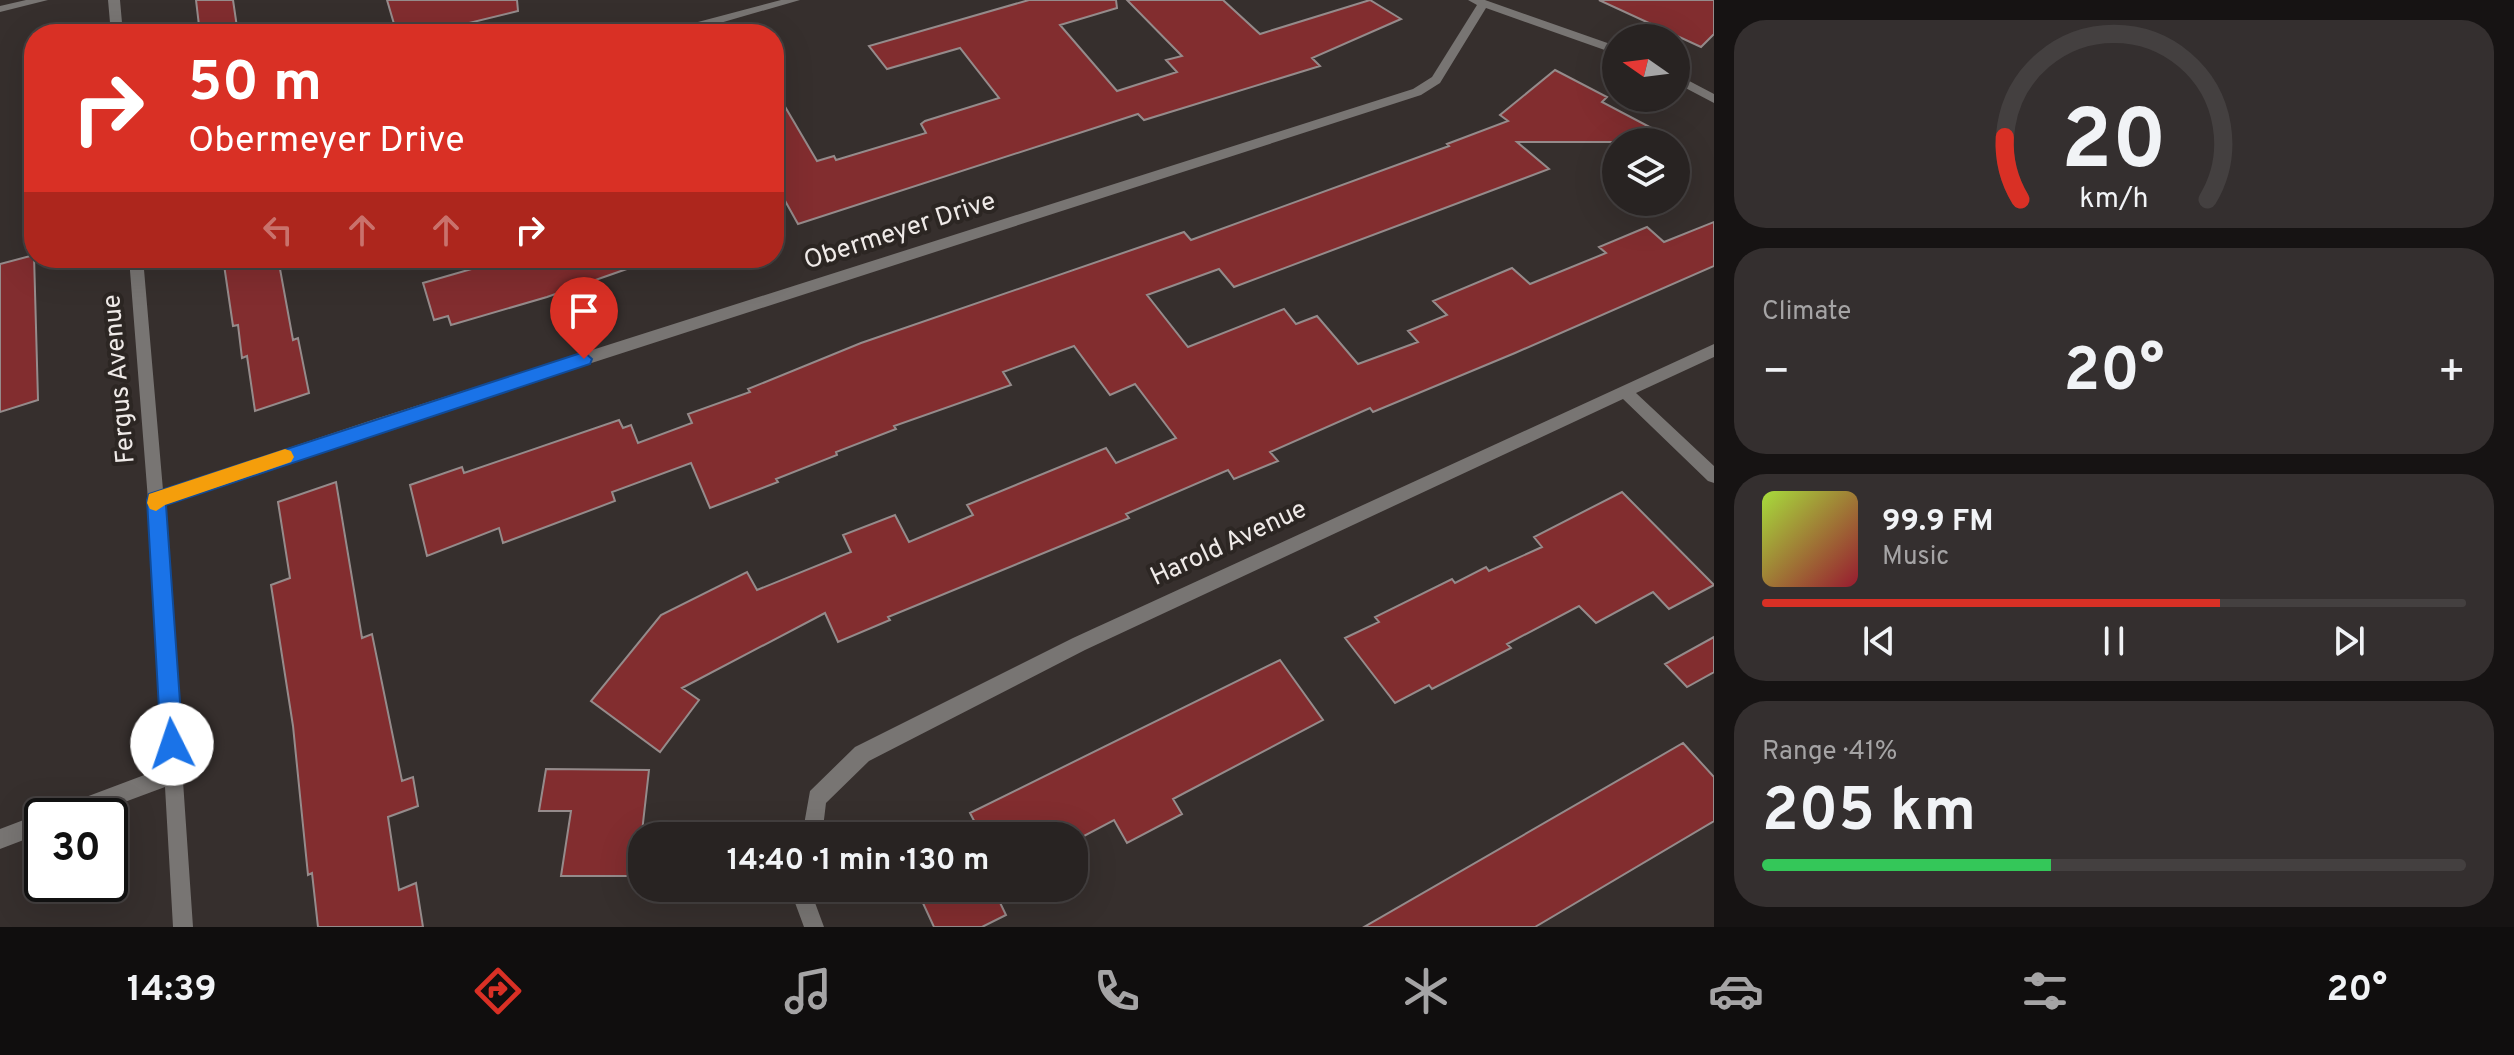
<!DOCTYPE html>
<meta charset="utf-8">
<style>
body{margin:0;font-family:Overpass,sans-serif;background:#342f2f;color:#f1f3f6;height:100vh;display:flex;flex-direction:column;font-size:30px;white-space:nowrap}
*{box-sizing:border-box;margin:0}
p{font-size:26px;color:#a5a4a5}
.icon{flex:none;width:44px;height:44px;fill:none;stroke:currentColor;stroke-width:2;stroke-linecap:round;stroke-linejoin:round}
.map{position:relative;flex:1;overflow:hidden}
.panel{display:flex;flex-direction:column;gap:20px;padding:20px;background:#161313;width:800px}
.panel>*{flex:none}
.banner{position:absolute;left:24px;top:24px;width:760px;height:244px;border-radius:32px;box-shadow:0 8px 32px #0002,0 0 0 2px #444040;background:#d93025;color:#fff;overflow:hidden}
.needle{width:52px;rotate:284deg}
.controls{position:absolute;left:1602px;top:24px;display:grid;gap:16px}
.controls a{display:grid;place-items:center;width:88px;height:88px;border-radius:50%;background:#282322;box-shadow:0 8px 32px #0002,0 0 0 2px #444040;font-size:40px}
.speed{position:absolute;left:24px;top:798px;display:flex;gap:16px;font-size:40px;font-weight:700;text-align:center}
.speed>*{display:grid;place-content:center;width:104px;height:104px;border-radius:50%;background:#282322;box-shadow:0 8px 32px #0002,0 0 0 2px #444040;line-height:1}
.speed .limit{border:4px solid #111;border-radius:12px;background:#fff;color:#111}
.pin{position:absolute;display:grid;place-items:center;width:68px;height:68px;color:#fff;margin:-82px -34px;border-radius:50% 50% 50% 0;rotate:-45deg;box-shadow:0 0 8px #0007}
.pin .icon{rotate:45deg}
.me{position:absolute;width:88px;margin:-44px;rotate:356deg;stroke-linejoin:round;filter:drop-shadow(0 0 6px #0008)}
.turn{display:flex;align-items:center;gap:28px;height:168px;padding:0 32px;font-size:36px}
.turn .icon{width:104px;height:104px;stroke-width:2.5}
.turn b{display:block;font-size:56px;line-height:68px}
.lanes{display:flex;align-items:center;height:76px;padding:0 32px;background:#0003;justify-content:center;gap:40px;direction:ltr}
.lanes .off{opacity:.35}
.big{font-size:60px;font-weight:700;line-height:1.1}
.panel .tile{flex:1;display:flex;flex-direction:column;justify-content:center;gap:12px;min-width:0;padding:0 28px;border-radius:32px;background:#342f2f}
.panel .dial{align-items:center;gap:0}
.dial svg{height:208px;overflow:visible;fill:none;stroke:#444040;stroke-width:7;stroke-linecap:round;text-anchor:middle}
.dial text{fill:#f1f3f6;stroke:none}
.song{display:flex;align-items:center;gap:24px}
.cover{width:96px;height:96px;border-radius:12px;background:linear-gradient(135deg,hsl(80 70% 55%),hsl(350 70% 35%))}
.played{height:8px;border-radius:4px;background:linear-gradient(90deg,#d93025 65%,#444040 65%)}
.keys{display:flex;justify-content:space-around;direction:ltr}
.heat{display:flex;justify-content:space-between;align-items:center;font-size:44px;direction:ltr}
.charge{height:12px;border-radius:6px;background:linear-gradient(90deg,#34c759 41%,#444040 0)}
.trip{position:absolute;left:628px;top:822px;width:460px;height:80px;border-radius:32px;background:#282322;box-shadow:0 8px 32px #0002,0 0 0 2px #444040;font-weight:700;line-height:80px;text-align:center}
.dock{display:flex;height:128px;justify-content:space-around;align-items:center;background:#100e0e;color:#a5a4a5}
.dock .icon{width:56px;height:56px}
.dock .on{color:#d93025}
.dock b{font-size:36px;color:#f1f3f6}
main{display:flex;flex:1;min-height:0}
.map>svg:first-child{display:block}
.building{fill:#822d2f;stroke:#958b8b;stroke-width:2}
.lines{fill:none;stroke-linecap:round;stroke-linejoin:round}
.service{fill:#787573;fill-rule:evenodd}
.minor{fill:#787573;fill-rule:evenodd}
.route{fill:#1a73e8;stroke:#114b97;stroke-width:2}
.slow{fill:#f59e0b}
.labels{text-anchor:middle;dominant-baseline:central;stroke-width:8;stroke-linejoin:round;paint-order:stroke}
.street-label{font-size:26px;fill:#efeae8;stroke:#2c2623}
</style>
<main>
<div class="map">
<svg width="1714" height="927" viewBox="0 0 1714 927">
<rect width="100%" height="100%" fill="#362f2d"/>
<path class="building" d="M196 0H233L238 34H200Z
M387 0H517L518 11 424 34H397Z
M1029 0H1116L1117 8 1060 25 1117 91 1177 72 1166 60 1182 56 1127 0H1223L1260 34 1370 0 1401 19 1312 58 1320 66 1144 120 1138 114 798 224 774 181V88L817 161 834 156 836 160 926 133 921 124 925 121 999 98 960 48 887 69 869 46Z
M1599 0H1714V34L1701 47Z
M1555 70 1607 97 1602 102 1678 142H1517L1549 169 1234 287 1219 269 1147 295 1188 347 1284 309 1296 324 1317 316 1358 364 1418 342 1408 331 1447 315 1433 301 1512 268 1530 284 1606 253 1599 247 1647 227 1664 242 1714 222V266L1515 353 1373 412 1370 408 1270 452 1278 461 1234 479 1228 470 1126 514 1129 518 888 617 890 620 838 642 825 613 682 688 699 700 660 752 591 701 661 615 747 572 757 590 851 552 843 535 895 515 909 542 973 515 967 505 1106 448 1116 463 1176 438 1135 384 1110 395 1074 346 1003 372 1011 385 894 426 896 429 836 452 837 455 776 479 778 482 710 508 691 463 612 492 615 501 503 543 499 528 427 556 410 485 462 467 464 473 619 420 623 428 631 425 638 443 692 423 688 414 750 392 748 389 861 343 1184 232 1191 240 1449 146 1447 144 1508 121 1500 115Z
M34 255 38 400 0 412V264Z
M223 258H278L293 340 298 338 309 393 255 411 247 356 242 358 238 325 233 326Z
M510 258H640L641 264 547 297 451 325 448 316 434 320 423 283Z
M336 482 362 638 372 634 402 781 413 777 418 806 388 817 399 890 416 883 423 927H318L312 873 308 875 293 726 271 585 290 578 278 502Z
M1622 492 1714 585 1669 609 1653 592 1596 623 1579 606 1507 644 1511 648 1432 689 1429 685 1395 703 1345 638 1379 622 1375 617 1452 579 1455 583 1486 567 1489 571 1542 547 1534 537Z
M1714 637V672L1687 687 1665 664Z
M1280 660 1323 720 1173 799 1182 814 1127 843 1114 820 1084 836H982L970 813Z
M1683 743 1714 777V821L1535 927H1364Z
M546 769 649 770 637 876H561L571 811H539Z
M916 888H993L1006 915 982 927H934Z"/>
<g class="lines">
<path class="service" d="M26 0H48L0 12V6Z"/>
<path class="minor" d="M108 0H120L123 34H111Z
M781 0H800L682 34H662L664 31Z
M1468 0H1485L1616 46V54L1486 8 1440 83 1421 95 375 433 164 504 193 927H173L165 787 87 816H51L54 809 163 768 148 500 129 258H143L163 490 375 419 1413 89 1432 77 1477 5Z
M1676 74 1714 94V103L1676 83Z
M1714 344V357L1636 393 1714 466V483L1708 481 1623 399 1085 650 869 761 826 803 822 836H802L810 791 855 747 1073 638Z
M42 813 49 816H42V833L0 849V829Z
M796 888H816L814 900 824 927H804L794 900Z"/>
</g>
<path class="route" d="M584 352 592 359 590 364 166 505 183 744 179 752 172 755 164 752 161 744 147 500 149 494Z"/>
<path class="slow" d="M285 449 291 451 294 457 291 462 165 505 156 511 150 509 147 503 149 494Z"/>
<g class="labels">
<g class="street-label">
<text transform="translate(900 232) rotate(-18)">Obermeyer Drive</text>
<text transform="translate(120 379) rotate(-95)">Fergus Avenue</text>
<text transform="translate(1229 544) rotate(-25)">Harold Avenue</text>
</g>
</g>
</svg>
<div class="controls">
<a><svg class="needle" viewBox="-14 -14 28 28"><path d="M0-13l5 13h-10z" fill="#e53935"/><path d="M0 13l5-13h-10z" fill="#a5a4a5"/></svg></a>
<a><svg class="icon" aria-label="layers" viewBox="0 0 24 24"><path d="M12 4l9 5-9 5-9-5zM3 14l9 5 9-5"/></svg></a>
</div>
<div class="speed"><div class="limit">30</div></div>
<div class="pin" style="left:584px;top:359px;background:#d93025"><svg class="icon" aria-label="arrive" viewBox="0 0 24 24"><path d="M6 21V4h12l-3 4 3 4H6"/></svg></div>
<svg class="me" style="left:172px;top:744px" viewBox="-20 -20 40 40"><circle r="19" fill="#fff"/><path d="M0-13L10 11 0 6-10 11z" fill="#1a73e8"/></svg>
<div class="trip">14:40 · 1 min · 130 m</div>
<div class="banner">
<div class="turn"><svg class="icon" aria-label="right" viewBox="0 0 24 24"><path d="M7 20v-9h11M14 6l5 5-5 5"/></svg><div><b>50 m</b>Obermeyer Drive</div></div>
<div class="lanes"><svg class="icon off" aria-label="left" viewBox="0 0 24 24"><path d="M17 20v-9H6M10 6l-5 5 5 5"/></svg><svg class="icon off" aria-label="ahead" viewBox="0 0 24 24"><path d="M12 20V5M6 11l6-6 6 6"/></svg><svg class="icon off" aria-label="ahead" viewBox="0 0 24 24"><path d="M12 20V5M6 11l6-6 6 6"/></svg><svg class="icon" aria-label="right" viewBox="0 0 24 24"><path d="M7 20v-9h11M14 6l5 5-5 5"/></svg></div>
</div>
</div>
<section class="panel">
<div class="tile dial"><svg viewBox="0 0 100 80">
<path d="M14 69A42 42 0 1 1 86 69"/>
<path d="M14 69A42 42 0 0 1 8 45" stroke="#d93025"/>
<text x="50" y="56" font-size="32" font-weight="700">20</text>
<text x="50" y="72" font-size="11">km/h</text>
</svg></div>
<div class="tile"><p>Climate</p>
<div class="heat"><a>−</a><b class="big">20°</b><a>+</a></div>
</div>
<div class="tile">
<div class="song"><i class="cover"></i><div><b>99.9 FM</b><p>Music</p></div></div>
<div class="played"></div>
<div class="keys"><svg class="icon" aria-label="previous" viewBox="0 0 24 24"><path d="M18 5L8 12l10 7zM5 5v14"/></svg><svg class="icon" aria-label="pause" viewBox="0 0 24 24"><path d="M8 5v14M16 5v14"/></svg><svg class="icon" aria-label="next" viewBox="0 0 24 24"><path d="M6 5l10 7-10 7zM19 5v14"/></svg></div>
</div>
<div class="tile"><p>Range · 41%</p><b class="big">205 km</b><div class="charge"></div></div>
</section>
</main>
<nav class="dock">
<b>14:39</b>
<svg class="icon on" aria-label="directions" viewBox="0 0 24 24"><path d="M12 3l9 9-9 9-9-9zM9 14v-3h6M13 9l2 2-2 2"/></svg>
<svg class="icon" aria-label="music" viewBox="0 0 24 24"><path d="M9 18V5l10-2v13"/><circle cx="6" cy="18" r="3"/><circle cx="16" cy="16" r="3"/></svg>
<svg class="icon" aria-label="phone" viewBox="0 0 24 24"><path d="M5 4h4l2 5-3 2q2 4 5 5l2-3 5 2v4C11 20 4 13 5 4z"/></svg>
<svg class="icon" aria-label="climate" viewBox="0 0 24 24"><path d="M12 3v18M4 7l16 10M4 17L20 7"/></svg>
<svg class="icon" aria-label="car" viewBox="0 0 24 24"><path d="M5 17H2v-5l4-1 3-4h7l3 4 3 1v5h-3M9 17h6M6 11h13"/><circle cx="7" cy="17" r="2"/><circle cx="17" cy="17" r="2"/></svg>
<svg class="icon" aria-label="filters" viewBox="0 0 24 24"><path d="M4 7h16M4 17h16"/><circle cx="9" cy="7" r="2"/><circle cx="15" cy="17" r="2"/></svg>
<b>20°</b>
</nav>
